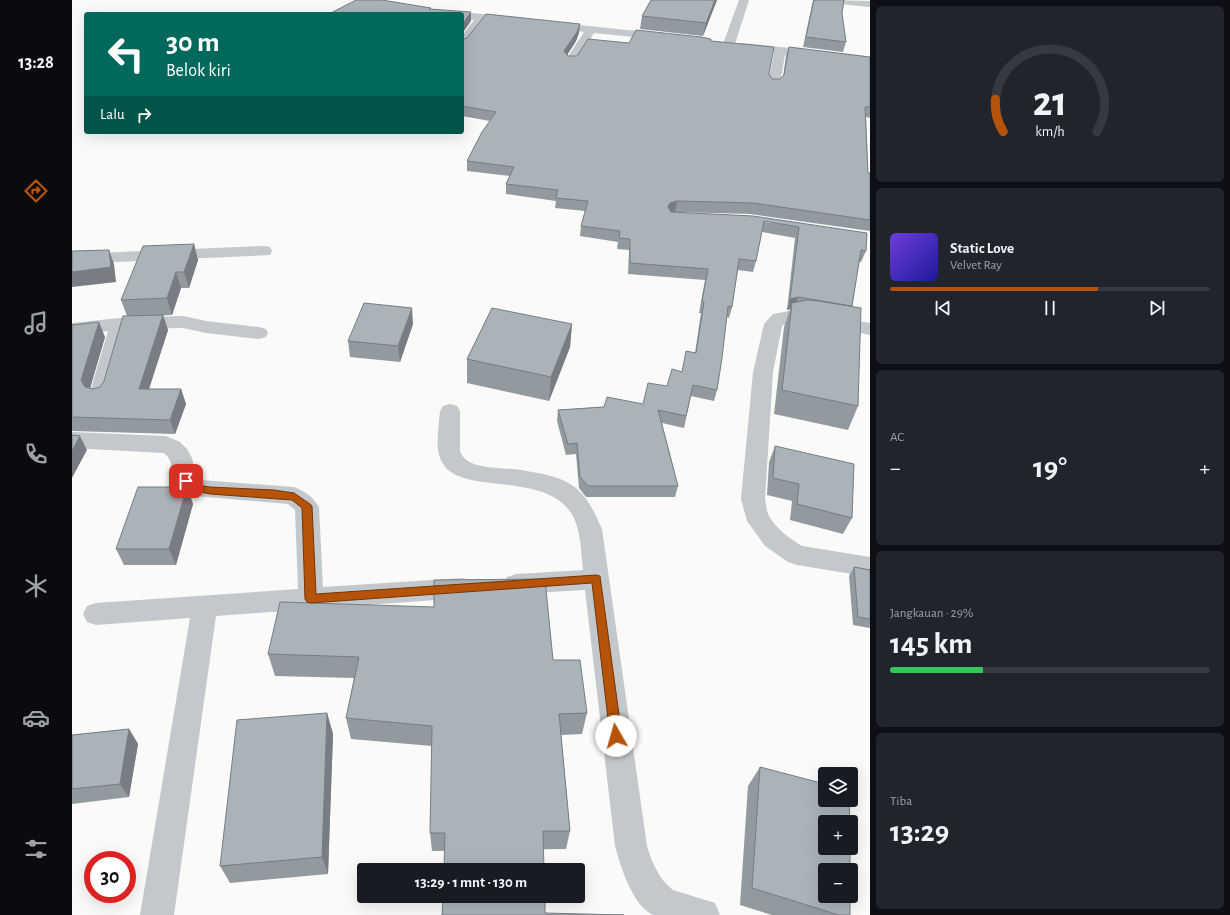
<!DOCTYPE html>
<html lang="id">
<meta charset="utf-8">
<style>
body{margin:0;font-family:"Alegreya Sans",sans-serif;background:#20242c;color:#f1f3f6;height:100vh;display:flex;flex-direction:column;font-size:15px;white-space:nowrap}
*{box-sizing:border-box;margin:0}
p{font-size:13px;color:#9ea1a6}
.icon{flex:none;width:22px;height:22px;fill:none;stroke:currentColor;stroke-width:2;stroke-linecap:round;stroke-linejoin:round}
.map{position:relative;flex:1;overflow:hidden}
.side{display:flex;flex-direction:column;gap:6px;padding:6px;background:#0d0f14;width:360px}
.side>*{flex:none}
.guide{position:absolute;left:12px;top:12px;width:380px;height:122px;border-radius:4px;box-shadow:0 4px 16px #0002;background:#00695c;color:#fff;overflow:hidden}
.tools{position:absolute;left:746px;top:767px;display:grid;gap:8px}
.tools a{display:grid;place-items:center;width:40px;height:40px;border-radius:4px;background:#171b24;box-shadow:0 4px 16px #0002;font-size:20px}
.speed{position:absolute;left:12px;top:851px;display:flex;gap:8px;font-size:20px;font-weight:700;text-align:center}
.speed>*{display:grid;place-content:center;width:52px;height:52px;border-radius:50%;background:#171b24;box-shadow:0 4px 16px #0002;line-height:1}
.speed .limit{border:6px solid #d22;background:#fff;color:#111}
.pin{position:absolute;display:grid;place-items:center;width:34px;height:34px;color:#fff;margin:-17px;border-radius:8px;box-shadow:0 2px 6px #0006}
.me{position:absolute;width:44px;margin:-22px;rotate:353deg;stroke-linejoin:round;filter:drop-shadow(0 0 3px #0008)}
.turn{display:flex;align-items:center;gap:14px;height:84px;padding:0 16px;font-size:18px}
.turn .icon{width:52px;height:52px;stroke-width:2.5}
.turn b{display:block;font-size:28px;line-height:34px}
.then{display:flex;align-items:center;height:38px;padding:0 16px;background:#0003;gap:8px;font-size:15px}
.big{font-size:30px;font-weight:700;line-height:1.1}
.side .widget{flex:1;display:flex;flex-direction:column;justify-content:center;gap:6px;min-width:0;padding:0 14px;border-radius:6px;background:#20242c}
.side .dial{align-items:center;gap:0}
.dial svg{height:104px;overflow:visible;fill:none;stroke:#363941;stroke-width:7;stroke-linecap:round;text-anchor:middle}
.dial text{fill:#f1f3f6;stroke:none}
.song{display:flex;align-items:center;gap:12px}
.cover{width:48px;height:48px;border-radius:6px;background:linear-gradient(135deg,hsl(260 70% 55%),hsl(240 70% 35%))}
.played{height:4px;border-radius:2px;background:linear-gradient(90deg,#b45309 65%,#363941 65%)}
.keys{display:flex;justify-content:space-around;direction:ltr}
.heat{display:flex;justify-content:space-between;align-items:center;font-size:22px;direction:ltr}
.charge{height:6px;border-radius:3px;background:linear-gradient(90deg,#34c759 29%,#363941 0)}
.trip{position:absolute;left:285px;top:863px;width:228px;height:40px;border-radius:4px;background:#171b24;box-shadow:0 4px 16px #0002;font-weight:700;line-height:40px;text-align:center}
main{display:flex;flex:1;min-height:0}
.tab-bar{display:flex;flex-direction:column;width:72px;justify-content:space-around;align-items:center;background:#090b0e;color:#9ea1a6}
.tab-bar .icon{width:28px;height:28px}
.tab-bar .active{color:#b45309}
.tab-bar b{font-size:18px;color:#f1f3f6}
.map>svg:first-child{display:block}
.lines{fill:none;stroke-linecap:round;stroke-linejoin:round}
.street{fill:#c3c8cc;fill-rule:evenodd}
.wall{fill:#929a9f}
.shaded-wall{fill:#777d82}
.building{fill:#aab3b9;stroke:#777d82}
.route{fill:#b45309;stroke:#753606}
</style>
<main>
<nav class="tab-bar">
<b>13:28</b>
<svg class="icon active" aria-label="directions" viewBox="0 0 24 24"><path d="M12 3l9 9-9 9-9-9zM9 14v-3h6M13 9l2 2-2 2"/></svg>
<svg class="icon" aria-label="music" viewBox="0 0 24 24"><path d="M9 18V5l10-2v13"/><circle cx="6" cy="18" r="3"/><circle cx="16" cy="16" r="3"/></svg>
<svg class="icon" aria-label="phone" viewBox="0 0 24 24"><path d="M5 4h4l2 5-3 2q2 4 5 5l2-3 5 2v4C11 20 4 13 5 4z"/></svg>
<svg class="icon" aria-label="climate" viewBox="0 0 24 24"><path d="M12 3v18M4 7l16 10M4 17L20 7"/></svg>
<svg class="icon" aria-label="car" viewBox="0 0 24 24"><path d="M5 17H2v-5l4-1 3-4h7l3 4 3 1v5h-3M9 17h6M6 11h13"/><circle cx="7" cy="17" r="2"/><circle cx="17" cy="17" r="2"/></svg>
<svg class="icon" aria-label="filters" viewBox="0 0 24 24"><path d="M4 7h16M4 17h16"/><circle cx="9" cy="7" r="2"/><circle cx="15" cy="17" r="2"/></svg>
</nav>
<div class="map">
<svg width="798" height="915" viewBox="0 0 798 915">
<rect width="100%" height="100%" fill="#fafaf8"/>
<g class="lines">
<path class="street" d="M667 0H677L663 44 661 46H653L651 44Z
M753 0 798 1V7L758 3Z
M390 12 440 17 446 20 440 23 413 21 394 46 390 47V36L402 20 390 18V14H385Z
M479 22 592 34 596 35 598 37 596 39 592 40 522 33 503 64H495L493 61 512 32 475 27 473 25 475 23Z
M671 43 798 57V65L713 55 708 84 706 87H698L696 84 702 53 667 48 665 46 667 44Z
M192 246 198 247 200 251 198 255 0 264V254Z
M722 310 798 323V335C781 331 722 315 710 326L701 372 693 499C694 505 695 513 698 518 706 530 718 539 730 546L798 557V577L725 565 716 562 693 546 675 521 669 499 681 372 692 324 701 314Z
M111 316 134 321 187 327 194 329 196 333 194 337 187 339 134 333 111 328 55 329 37 395 34 400 27 402 20 400 17 395 36 331 0 335V323L47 318Z
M378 404 385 406 388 411V451C394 471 432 467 449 470 467 473 489 476 504 488 517 499 523 514 530 529L575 846C580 863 587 879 601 890L643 903 648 915H581C560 905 549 867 543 846L513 590 444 594 435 591 431 584 435 577 444 574 511 570C509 552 509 532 501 516 475 469 387 497 370 462 362 448 367 427 368 411L371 406Z
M0 432 93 436 101 439 108 442 115 449 120 458 124 477 129 480 222 487C233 491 241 497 247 507L251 587 391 578 400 581 404 588 400 595 391 598 144 616 102 915H68L118 618 24 625 15 622 11 614 15 606 24 603 226 589 223 510 216 504 123 496C92 487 107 464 92 453L0 448Z"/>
</g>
<path class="wall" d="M645 0 631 36 568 29 570 16Z
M741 0H772L770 13 774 42 771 52 731 47Z
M507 33 504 41 495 55 496 56H505L557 43 639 41 697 74 700 79H708L711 77 714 56 717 47 798 57V118L794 117 796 173H798V231L678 214 603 212H601L795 233 794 251 789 262H787L780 307 786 406 776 430 702 414 712 327 718 309 715 310 723 238 690 232 684 261 681 272 666 270 660 307 657 318 655 317 645 390 642 401 619 396 612 428 590 423 606 486 603 497H514L507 488 504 454 494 455 485 421 486 410 571 404 595 386 610 371 623 353 629 313H627L633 280 556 274 557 250 545 249 546 242 508 236 509 226 513 211 483 208 484 201 434 194V184L438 176 395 171V161L418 121 390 116V39Z
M122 244 126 260 117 288H109L100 315 72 316 91 315 96 330 77 389H109L114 404 103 434 0 431V325L33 337 18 388 21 389 28 387 32 381 55 316 49 300Z
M341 324 328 362 278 357 276 341Z
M500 324 498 347 477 401 395 383V359Z
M703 446 780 518 771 534 718 520 720 501 695 495 697 462Z
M115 487 121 504 104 565H52L44 549Z
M782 567 798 570V628L781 625 777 576Z
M196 654 481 660 515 713 510 734 489 735 498 831 494 849 360 851 358 833 360 746 279 739 274 718 282 678 203 676Z
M255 713 261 734 256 874 158 883 148 866Z
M57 729 66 744 57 797 0 804V735Z
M688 767 778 915H700L668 905 676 786Z"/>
<path class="shaded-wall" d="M643 0H645L631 36 634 23Z
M399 12V21L390 34V25Z
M508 24 507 33 504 41 492 60V51Z
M605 201 603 212 597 214 596 207 598 203Z
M122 244 126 260 117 288 112 272Z
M37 250 42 264 44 282 0 287V272Z
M104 272 109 288 100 315 95 298Z
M726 297 722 309 720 303 718 309 715 310 718 299Z
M340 308 341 324 328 362 326 346Z
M91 315 96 330 72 404 67 389Z
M27 322 33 337 16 395 9 380Z
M500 324 498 347 477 401 479 377Z
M109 389 114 404 103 434 98 420Z
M8 436 15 450 0 478V451Z
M115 487 121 504 104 565 97 549Z
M255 713 261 734 256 874 250 857Z
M57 729 66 744 57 797 48 784Z"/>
<path class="building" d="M284 0H310L359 8 357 9 399 12 390 25V14H257Z
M579 0H643L634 23 570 16Z
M742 0H772L770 13 774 42 734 37Z
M414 14 508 24 505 32 492 51 496 56H505L516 39 557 43 564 30 629 37 639 39V41L702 47 697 74 700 79H708L712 75 717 47 798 57V107H793L796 173H798V220L681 203 605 201 598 203 596 207 599 212 681 216 795 233 794 251 789 250 780 306 726 297 718 299 727 227 692 221 684 261 667 259 660 307 656 306 650 358 645 390 621 385 614 416 586 410 606 486H516L508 477 505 443 496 444 486 410 532 407 535 397 571 404 576 383 595 386 600 369 610 372 614 351 624 353 632 302 630 301 636 269 558 263V239L547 238 548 231 509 226 516 201 484 198 486 190 434 184 442 167 395 161 410 132 424 112 390 106V94L391 92H390V39L395 38Z
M122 244 112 272H104L95 298 49 300 71 246Z
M37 250 39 267 0 272V251Z
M735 300 747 301 789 308 786 406 710 390 720 303Z
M292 303 340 308 326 346 276 341Z
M420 308 500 324 479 377 395 359Z
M91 315 67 389H109L98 420 0 417V325L27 322 9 380 13 387 21 389 28 387 32 381 51 316Z
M0 435 8 436 0 451Z
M703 446 782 464 780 518 725 504 727 484 701 478Z
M66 487H115L97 549H44Z
M782 567 798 570V619L786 617Z
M473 579 481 660H508L515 713 487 714 498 831H471L472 870H372L373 833H358L360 726 274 718 287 657 196 654 208 602 362 607V580Z
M255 713 250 857 148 866 165 720Z
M57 729 48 784 0 789V735Z
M688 767 753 784V800H777L778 822H753V848H778V870H753V896H778V915H767L680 888Z
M371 896H473V913L552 915H370Z"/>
<path class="route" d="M114 477 125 485 138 487 202 490 222 493 238 504 240 506 244 594 524 575 528 576 550 736 549 740 544 742 540 740 538 736 520 583 239 603 235 602 233 599 230 508 220 500 138 494 123 491 119 490 109 481Z"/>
</svg>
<div class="tools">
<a><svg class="icon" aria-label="layers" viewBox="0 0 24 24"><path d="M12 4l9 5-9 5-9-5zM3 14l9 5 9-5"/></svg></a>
<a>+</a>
<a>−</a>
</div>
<div class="speed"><div class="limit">30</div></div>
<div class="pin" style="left:114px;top:481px;background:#d93025"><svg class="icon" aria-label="arrive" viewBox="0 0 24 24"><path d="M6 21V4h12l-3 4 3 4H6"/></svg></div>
<svg class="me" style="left:544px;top:736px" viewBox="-20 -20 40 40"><circle r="19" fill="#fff"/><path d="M0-13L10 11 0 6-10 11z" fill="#b45309"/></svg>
<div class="trip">13:29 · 1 mnt · 130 m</div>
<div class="guide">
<div class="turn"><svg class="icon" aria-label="left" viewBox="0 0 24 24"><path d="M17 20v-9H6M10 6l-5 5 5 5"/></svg><div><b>30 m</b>Belok kiri</div></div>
<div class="then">Lalu<svg class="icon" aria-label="right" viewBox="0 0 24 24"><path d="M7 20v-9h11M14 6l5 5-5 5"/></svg></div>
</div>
</div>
<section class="side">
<div class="widget dial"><svg viewBox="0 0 100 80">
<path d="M14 69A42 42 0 1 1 86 69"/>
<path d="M14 69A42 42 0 0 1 8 44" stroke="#b45309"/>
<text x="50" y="56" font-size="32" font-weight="700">21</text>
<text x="50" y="72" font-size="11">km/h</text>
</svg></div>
<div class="widget">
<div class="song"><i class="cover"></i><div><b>Static Love</b><p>Velvet Ray</p></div></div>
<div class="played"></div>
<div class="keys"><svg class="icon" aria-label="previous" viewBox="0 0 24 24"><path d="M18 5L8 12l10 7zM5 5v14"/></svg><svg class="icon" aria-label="pause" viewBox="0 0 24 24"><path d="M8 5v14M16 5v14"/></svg><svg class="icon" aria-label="next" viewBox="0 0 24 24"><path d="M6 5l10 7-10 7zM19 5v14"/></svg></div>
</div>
<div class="widget"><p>AC</p>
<div class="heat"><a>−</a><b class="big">19°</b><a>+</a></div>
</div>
<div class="widget"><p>Jangkauan · 29%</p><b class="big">145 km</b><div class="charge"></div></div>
<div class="widget"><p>Tiba</p><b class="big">13:29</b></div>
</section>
</main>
